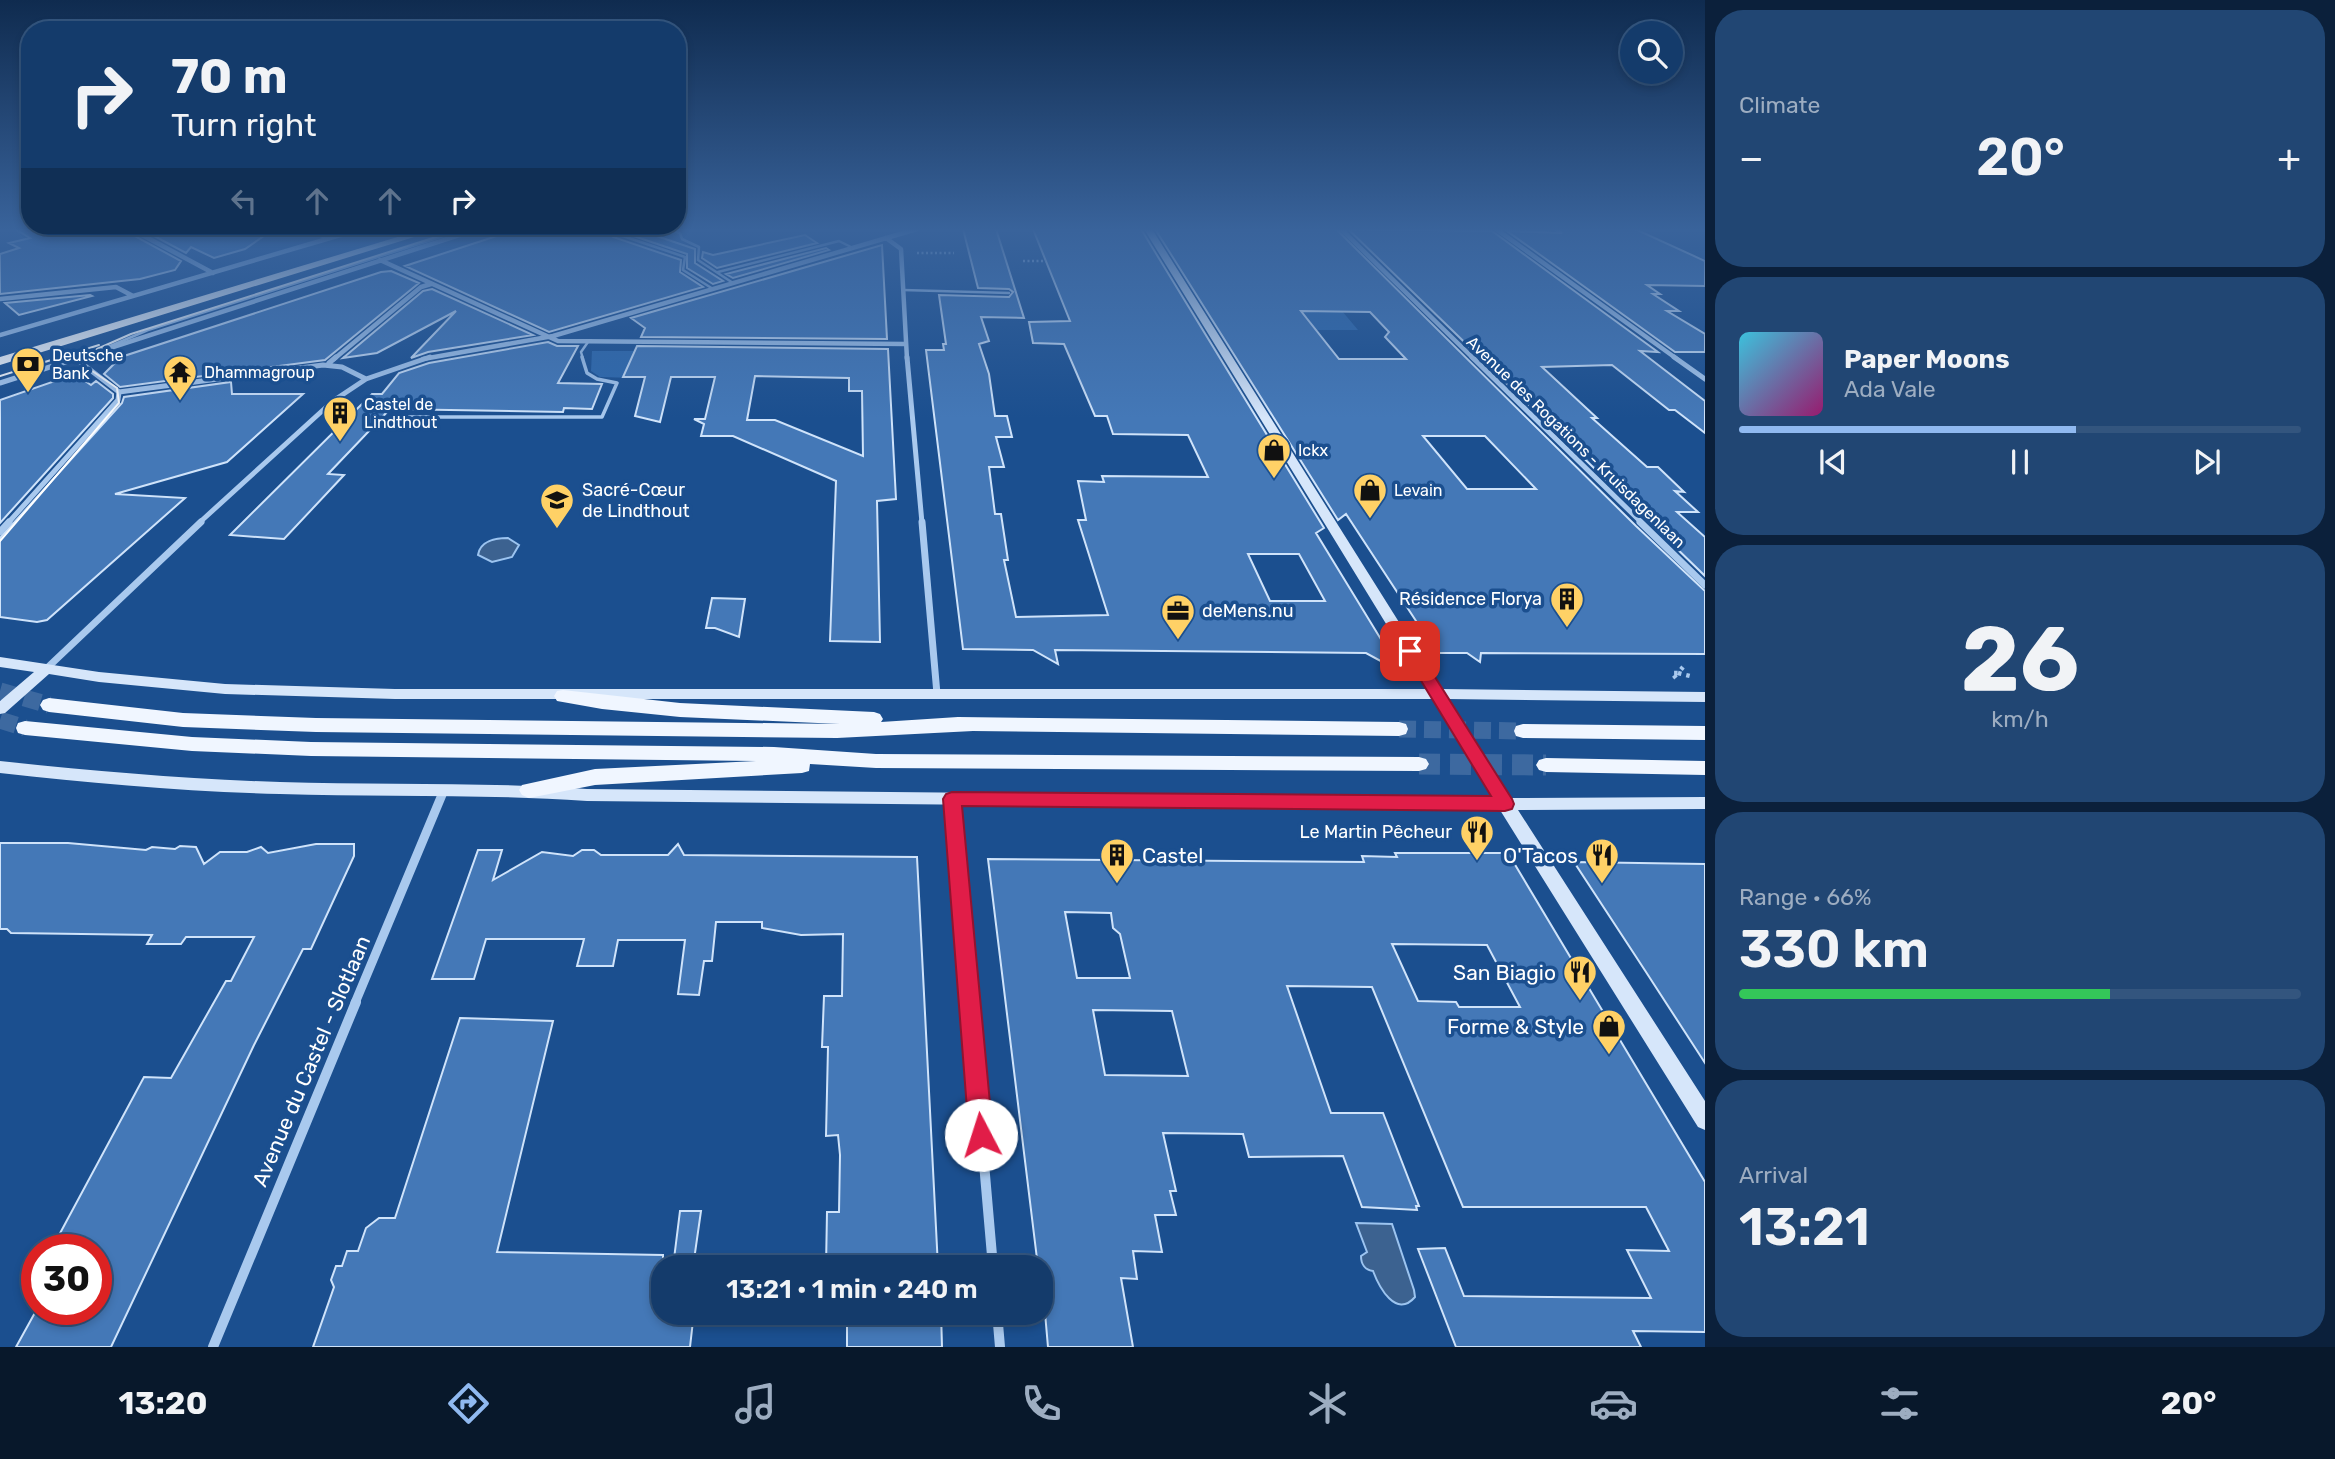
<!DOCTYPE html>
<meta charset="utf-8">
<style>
body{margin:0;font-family:Rubik,sans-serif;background:#214673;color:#f1f3f6;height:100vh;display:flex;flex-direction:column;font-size:26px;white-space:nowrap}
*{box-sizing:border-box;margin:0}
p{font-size:23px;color:#9dadc1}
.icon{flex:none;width:38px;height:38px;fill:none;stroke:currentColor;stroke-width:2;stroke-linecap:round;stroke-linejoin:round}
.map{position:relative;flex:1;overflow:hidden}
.panel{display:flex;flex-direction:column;gap:10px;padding:10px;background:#0b203b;width:630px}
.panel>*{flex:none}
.banner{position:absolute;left:21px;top:21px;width:665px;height:214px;border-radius:28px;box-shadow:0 4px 10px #0003,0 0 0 2px #33557e;background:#143b6b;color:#f1f3f6;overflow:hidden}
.buttons{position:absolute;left:1620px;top:21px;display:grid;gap:14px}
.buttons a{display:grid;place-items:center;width:63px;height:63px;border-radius:50%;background:#143b6b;box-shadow:0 4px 10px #0003,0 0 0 2px #33557e;font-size:35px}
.speed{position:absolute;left:21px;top:1234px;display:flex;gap:14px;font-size:35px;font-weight:700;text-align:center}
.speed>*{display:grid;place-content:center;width:91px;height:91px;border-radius:50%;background:#143b6b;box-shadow:0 4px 10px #0003,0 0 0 2px #33557e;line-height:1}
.speed .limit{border:10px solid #d22;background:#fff;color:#111}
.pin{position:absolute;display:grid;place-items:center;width:60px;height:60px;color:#fff;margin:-30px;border-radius:14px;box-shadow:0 4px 10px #0006}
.me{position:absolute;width:77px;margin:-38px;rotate:355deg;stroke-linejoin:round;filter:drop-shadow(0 0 5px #0008)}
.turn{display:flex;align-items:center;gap:24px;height:147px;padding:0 35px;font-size:32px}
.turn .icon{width:91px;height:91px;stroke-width:2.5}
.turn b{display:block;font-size:49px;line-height:60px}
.lanes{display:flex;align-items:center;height:66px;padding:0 35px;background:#0003;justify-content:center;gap:35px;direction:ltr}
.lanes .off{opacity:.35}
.big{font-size:52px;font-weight:600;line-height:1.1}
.panel .tile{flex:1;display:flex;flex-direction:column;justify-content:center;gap:10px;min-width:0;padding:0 24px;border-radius:28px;background:#214673}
.panel .dial{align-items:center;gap:0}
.dial b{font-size:91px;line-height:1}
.song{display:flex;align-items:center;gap:21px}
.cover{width:84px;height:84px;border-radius:10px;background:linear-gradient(135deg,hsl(190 70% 55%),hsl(320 70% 35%))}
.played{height:7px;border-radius:4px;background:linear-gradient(90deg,#90b9f0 60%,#33557e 60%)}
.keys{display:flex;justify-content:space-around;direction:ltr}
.heat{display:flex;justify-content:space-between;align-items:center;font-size:38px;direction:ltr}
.charge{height:10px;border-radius:5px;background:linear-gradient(90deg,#34c759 66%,#33557e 0)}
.trip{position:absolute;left:651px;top:1255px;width:402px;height:70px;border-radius:28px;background:#143b6b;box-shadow:0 4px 10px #0003,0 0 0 2px #33557e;font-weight:600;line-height:70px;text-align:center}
.tab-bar{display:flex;height:112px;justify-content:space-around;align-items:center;background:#08182b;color:#9dadc1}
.tab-bar .icon{width:49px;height:49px}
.tab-bar .active{color:#90b9f0}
.tab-bar b{font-size:32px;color:#f1f3f6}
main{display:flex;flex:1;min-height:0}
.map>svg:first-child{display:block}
.green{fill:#2e69ad}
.water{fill:#3c6290;stroke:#9cc4f0;stroke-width:2}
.building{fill:#4478b7;stroke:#cfe3fa;stroke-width:2;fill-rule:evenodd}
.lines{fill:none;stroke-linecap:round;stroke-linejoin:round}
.primary-tunnel-far1{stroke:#3d69a0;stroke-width:17;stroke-dasharray:17 8;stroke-linecap:butt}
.primary-tunnel{stroke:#3d69a0;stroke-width:21;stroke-dasharray:21 10;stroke-linecap:butt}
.path-far1{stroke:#a9c9ee;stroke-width:2.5;stroke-dasharray:2 2.5;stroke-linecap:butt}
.path{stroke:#a9c9ee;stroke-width:4.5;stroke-dasharray:3.5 5;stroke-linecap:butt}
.lane-far1{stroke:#a9c9ee;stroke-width:2.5}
.lane{stroke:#a9c9ee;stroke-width:3.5}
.street-far4{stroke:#a9c9ee;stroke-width:4.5}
.street-far3{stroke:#a9c9ee;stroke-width:5}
.street-far2{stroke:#a9c9ee;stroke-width:7}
.street-far1{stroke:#a9c9ee;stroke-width:9}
.street{stroke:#a9c9ee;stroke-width:10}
.secondary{fill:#d6e6fa;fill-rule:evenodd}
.primary{fill:#f0f6ff;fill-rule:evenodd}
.highway{fill:#fff;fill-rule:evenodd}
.tram{stroke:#fff;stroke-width:2}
.route{fill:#e11d48;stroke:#92132f;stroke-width:2}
.labels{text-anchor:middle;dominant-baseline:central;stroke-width:7;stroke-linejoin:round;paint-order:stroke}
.far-poi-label{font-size:16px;fill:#fff;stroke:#1b4f8f;text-anchor:start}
.far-street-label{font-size:16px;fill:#fff;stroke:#1b4f8f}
.poi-label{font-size:18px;fill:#fff;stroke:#1b4f8f;text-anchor:start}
.near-poi-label{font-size:21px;fill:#fff;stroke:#1b4f8f;text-anchor:end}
.near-street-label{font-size:21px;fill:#fff;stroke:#1b4f8f}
</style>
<main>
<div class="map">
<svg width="1705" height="1347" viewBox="0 0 1705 1347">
<rect width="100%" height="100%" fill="#1b4f8f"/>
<path class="green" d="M1287 311H1342L1358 330H1303L1297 323 1311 322 1307 317H1292Z
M592 351H634L632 355 641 356 634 378 600 377 591 371Z"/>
<path class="water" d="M508 538 519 545 512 557 492 562 478 555C480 541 496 538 508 538Z
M1356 1223 1392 1224 1414 1290 1415 1297C1396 1319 1379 1287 1373 1271 1365 1270 1361 1264 1361 1256L1367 1252Z"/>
<path class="building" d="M15 229H126L129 233 181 261 175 270 140 279 0 294V254L19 248 9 243 30 238Z
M141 229H274L245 249 214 258 191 247 186 253Z
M518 229H636L695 249V263L723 281 713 284 687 268V254L613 229 610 233 613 237 681 260 680 272 703 287 549 332 405 266Z
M963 229H996L1024 318 981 317 989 341 979 344 989 374 995 416H1007L1012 437H996L1004 467H989L995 514H1001L1008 560H1004L1016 617 1108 615 1078 520H1086L1078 481 1104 482 1102 476 1208 477 1188 435 1113 434 1107 416H1095L1064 344 1033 343 1029 322 1070 321 1033 229H1141L1324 528 1316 533 1401 672 1366 653 1055 650 1058 664 1033 650 963 649 926 350H944L943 344H946L939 295 1009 297 1013 292 1009 289 978 288ZM1248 554H1299L1325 601H1270Z
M1155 229H1336L1636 526 1705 591V654L1481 653 1480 662 1467 653H1437L1346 514 1338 520ZM1301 311 1370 312 1389 332 1385 337 1406 359H1339ZM1423 436H1485L1536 489H1467Z
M1348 229 1492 231 1658 352 1640 351 1705 401V433L1675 410H1669L1612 365 1542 367 1597 418H1592L1647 467H1658L1684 492 1675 491 1698 512H1677L1705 537V576Z
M1554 229H1635L1705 261V286L1647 285 1660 294H1653L1679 311H1667L1705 334V352H1675L1507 231 1562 233Z
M805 235 817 243 717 268 702 258 703 252 713 255Z
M882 245 887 339 641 337 645 328 631 318Z
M826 248 829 250 733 278 726 274Z
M391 271 419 283 325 360 120 387 104 374 121 357 381 272Z
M432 289 533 335 428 352 411 358 456 311 377 353 343 358 423 291Z
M90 295 92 296 19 315 5 303Z
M548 342 557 346H578L558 383 602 384 592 409 564 408 563 412 390 409 328 474 344 475 284 539 230 535 372 394H382L399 373 429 363Z
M637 346 888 349 896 499 877 501 880 642 830 641 836 481 733 436H701L704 424 694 419H705L715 377H671L660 422 635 416 645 377H623ZM755 376 849 378V391H862L863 456 775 420H747Z
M75 374 91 385 96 381 113 394V398L0 523V400Z
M231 382 232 394H303L227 462 115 494 185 498 47 620 37 622 0 617V538L122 403 124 397Z
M712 598 745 599 739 637 715 628H706Z
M0 843H68L146 850 152 847 175 849 180 846 196 847 204 864 220 852H247L261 847 268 853 316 844H354V856L311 949H303L254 1045 111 1347H16L37 1309H96V1250H51L144 1077 171 1078 226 981H231L254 937H186L181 944H147L152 935 11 933 7 929H0Z
M678 844 684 855 917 857 938 1267H826L827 1212H839L840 1155 838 1135 826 1136 828 1047H822L824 996H842L843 934 801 935 762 928V922H716L712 961H704L699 995 678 994 685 940H618L613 966H577L584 939H486L474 979H432L478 850H502L493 880 542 852 573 856 582 850H594L601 855H668Z
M1395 853H1508L1705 1182V1332L1633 1331 1641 1347H1456L1418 1249 1445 1248 1464 1296 1651 1298 1627 1250 1669 1251 1646 1207H1463L1372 987 1287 986 1331 1113H1383L1419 1206H1416L1417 1210 1362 1207 1343 1156 1249 1157 1243 1134 1163 1133 1176 1191H1170L1176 1215H1155L1162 1252 1133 1251 1137 1279 1121 1278 1133 1347H1048L1041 1267H1038L988 859 1364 862 1362 856 1397 857ZM1065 912 1111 913 1113 928 1120 934 1130 978H1077ZM1392 944 1487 945 1520 1007H1459L1456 1002 1418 1001ZM1093 1010 1172 1011 1188 1076 1105 1075Z
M1574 862 1705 864V1063L1646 972Z
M460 1018 553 1021 497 1252 663 1255V1312H694L690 1347H313L334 1287 331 1280 336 1266H342L347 1251H358L366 1228 379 1218H395Z
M680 1211H701L693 1267H673Z
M847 1312H941L942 1347H847Z"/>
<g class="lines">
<path class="primary-tunnel-far1" d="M0 691 49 705
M0 720 25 728
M1399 729 1523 731"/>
<path class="primary-tunnel" d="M1419 764 1546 765"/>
<path class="path-far1" d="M917 253H954
M1023 261H1046"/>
<path class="path" d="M1678 673 1694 677
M1676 678 1672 673H1678L1683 667"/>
<path class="lane-far1" d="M669 229 680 233 682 239 699 247 698 260 733 283
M614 233 685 257 683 270 713 289
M718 272 839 241 853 248
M903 290 1009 293
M108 347 148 330 466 229
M583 359 581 352 588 342"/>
<path class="lane" d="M404 417H602L617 383 597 379 587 373 582 357"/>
<path class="street-far4" d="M131 229 213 273
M306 229 328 238
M1341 229 1474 359
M1496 229 1677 359
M886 238 901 249 907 359
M380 260 558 341 906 344
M0 299 116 287 133 296
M0 335 361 229
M76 359 478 229
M334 359 421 287 431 284
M423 359 553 336 917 229"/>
<path class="street-far3" d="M907 357 922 523
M1472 357 1642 523
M1674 357 1705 379
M329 363 336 357
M0 383 81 357
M119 392 323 365 342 367 366 379
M8 523 118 400 119 392 76 359
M199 523 333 401 366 379 430 357"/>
<path class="street-far2" d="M922 522 937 694
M1640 522 1705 585
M0 532 9 522
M46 669 201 522"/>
<path class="street-far1" d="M952 799 970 1003
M355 1003 444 790"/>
<path class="street" d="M970 1002 993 1267
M997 1312 1000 1347
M213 1347 356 1002"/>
<path class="secondary" d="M1144 229H1152L1441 689 1705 692V702L1447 699 1509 798 1705 797V809L1518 810 1705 1101V1130L1698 1127 1500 810 587 801C485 794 382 797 280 794 186 792 93 783 0 773V761C93 771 186 779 280 782 382 785 485 782 587 789L1493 798 1432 699H395L225 694 99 682 49 674 5 713 0 714V701L34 672 0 667V657L99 672 225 684 395 689H1426Z"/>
<path class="primary" d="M563 690 680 703 874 712 880 714 883 719 881 722 958 717 1399 722 1406 724 1408 729 1406 734 1399 736 973 731 837 738 316 732 183 727 49 712 43 710 40 705 43 700 49 698 183 713 316 718 840 724 680 717 602 709 557 701 554 696 557 691Z
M25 721 192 737 311 742 774 747 876 754 1419 757 1426 759 1429 764 1426 769 1419 771 876 768 810 764 809 771 802 773 595 785 529 798 522 795 519 790 522 785 595 769 756 761 311 756 192 751 25 735 18 733 16 728 18 723Z
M1523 724 1705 726V740L1523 738 1516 736 1514 731 1516 726Z
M1546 758 1705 761V775L1546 772 1539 770 1536 765 1539 760Z"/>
<path class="highway" d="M424 229H440L0 365V357Z"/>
<path class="tram" d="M0 376 99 345
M0 541 119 403 117 388 85 366 97 349 131 334 461 229"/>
</g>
<linearGradient id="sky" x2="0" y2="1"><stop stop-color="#0f2b4f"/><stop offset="0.55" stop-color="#39639b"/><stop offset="1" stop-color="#39639b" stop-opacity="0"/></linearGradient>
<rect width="1705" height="418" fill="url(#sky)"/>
<path class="route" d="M1410 646 1416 647 1512 799 1514 804 1512 809 1505 811 962 806 993 1135 990 1143 981 1147 973 1143 969 1135 943 799 946 794 952 792 1491 796 1403 651Z"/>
<defs>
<g id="bank-pin" transform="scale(1.75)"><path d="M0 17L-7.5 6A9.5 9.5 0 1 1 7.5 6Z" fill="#ffd166" stroke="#1b4f8f"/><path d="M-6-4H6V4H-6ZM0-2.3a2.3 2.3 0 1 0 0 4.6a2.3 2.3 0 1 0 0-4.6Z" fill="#111"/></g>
<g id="temple-pin" transform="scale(1.75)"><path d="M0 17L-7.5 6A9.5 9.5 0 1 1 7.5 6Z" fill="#ffd166" stroke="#1b4f8f"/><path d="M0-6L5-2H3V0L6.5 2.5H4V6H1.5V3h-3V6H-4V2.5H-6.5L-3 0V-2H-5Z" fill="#111"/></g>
<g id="building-pin" transform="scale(1.75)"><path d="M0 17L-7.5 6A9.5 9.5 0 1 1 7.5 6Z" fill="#ffd166" stroke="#1b4f8f"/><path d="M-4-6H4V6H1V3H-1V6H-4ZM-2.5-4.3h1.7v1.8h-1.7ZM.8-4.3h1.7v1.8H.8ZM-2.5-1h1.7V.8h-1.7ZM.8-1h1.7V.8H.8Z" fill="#111"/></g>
<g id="shop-pin" transform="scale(1.75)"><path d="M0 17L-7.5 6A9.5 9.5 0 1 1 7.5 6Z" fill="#ffd166" stroke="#1b4f8f"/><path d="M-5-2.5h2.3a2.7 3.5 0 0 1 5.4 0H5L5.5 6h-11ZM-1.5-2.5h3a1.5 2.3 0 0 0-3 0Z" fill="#111"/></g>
<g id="school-pin" transform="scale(1.75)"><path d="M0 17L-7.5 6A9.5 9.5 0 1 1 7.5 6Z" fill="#ffd166" stroke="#1b4f8f"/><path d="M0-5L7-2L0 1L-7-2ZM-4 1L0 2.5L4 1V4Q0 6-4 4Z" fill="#111"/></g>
<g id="office-pin" transform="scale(1.75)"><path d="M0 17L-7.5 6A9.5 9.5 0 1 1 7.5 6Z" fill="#ffd166" stroke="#1b4f8f"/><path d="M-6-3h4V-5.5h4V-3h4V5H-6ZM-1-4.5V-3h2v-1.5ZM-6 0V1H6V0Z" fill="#111"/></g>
<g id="restaurant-pin" transform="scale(1.75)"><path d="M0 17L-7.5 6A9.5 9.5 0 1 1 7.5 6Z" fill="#ffd166" stroke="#1b4f8f"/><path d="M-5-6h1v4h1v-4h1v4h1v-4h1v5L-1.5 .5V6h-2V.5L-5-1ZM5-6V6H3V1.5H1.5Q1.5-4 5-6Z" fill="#111"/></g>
</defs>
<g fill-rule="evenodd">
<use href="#bank-pin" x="28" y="364"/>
<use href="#temple-pin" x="180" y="372"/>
<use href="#building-pin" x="340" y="413"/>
<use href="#shop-pin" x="1274" y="450"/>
<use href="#shop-pin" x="1370" y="490"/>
<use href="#school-pin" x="557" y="500"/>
<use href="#building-pin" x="1567" y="599"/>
<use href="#office-pin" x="1178" y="611"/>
<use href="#restaurant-pin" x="1477" y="832"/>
<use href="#building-pin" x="1117" y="855"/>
<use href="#restaurant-pin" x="1602" y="855"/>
<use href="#restaurant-pin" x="1580" y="972"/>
<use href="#shop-pin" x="1609" y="1026"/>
</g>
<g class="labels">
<g class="far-poi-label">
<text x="52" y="355">Deutsche<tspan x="52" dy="18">Bank</tspan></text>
<text x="204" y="372">Dhammagroup</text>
<text x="364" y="404">Castel de<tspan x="364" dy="18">Lindthout</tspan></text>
<text x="1298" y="450">Ickx</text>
<text x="1394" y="490">Levain</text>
</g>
<g class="far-street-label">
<text transform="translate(1576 442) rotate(44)">Avenue des Rogations - Kruisdagenlaan</text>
</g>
<g class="poi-label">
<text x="582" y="490">Sacré-Cœur<tspan x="582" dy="21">de Lindthout</tspan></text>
<text x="1542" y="599" text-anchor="end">Résidence Florya</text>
<text x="1202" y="611">deMens.nu</text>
<text x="1452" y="832" text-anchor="end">Le Martin Pêcheur</text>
</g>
<g class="near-poi-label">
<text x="1142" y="855" text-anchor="start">Castel</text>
<text x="1578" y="855">O'Tacos</text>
<text x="1556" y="972">San Biagio</text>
<text x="1584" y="1026">Forme &amp; Style</text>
</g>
<g class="near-street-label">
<text transform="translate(311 1061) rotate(-67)">Avenue du Castel - Slotlaan</text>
</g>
</g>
</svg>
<div class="buttons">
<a><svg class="icon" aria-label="search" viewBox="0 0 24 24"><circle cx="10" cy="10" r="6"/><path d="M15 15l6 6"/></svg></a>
</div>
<div class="speed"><div class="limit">30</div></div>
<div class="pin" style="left:1410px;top:651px;background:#d93025"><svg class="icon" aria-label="arrive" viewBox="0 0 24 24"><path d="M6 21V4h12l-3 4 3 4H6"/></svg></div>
<svg class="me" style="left:981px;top:1135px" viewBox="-20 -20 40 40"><circle r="19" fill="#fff"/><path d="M0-13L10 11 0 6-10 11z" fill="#e11d48"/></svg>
<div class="trip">13:21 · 1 min · 240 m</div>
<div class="banner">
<div class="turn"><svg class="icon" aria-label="right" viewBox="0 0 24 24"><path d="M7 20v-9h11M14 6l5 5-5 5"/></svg><div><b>70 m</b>Turn right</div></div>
<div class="lanes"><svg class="icon off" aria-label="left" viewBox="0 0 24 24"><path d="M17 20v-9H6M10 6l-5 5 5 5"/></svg><svg class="icon off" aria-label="ahead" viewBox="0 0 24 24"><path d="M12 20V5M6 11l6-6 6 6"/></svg><svg class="icon off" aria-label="ahead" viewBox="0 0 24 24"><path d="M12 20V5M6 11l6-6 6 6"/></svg><svg class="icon" aria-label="right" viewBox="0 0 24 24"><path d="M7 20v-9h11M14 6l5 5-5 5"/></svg></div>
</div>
</div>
<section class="panel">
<div class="tile"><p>Climate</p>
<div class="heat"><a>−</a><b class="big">20°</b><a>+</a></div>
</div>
<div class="tile">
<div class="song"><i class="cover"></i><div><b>Paper Moons</b><p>Ada Vale</p></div></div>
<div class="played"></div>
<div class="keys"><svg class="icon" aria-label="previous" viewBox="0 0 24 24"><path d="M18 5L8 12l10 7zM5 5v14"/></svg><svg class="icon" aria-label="pause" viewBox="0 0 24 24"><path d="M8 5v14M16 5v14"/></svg><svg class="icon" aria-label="next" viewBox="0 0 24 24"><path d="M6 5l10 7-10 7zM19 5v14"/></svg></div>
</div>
<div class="tile dial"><b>26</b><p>km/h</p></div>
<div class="tile"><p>Range · 66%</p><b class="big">330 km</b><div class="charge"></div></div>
<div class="tile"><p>Arrival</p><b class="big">13:21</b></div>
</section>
</main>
<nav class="tab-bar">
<b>13:20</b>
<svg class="icon active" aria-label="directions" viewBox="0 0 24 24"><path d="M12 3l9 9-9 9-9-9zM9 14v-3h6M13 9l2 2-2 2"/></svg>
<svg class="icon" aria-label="music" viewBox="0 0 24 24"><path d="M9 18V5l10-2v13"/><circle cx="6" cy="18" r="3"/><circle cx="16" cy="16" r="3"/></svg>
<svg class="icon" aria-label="phone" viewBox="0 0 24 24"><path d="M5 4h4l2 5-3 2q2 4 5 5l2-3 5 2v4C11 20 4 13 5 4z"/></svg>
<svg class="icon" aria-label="climate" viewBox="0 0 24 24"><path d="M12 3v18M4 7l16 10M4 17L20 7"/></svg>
<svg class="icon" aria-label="car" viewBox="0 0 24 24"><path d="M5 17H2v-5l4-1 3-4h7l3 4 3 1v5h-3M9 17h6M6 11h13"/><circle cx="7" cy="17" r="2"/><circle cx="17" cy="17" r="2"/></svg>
<svg class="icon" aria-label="filters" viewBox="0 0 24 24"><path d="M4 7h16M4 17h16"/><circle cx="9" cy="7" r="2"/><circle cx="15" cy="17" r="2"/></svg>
<b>20°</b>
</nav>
